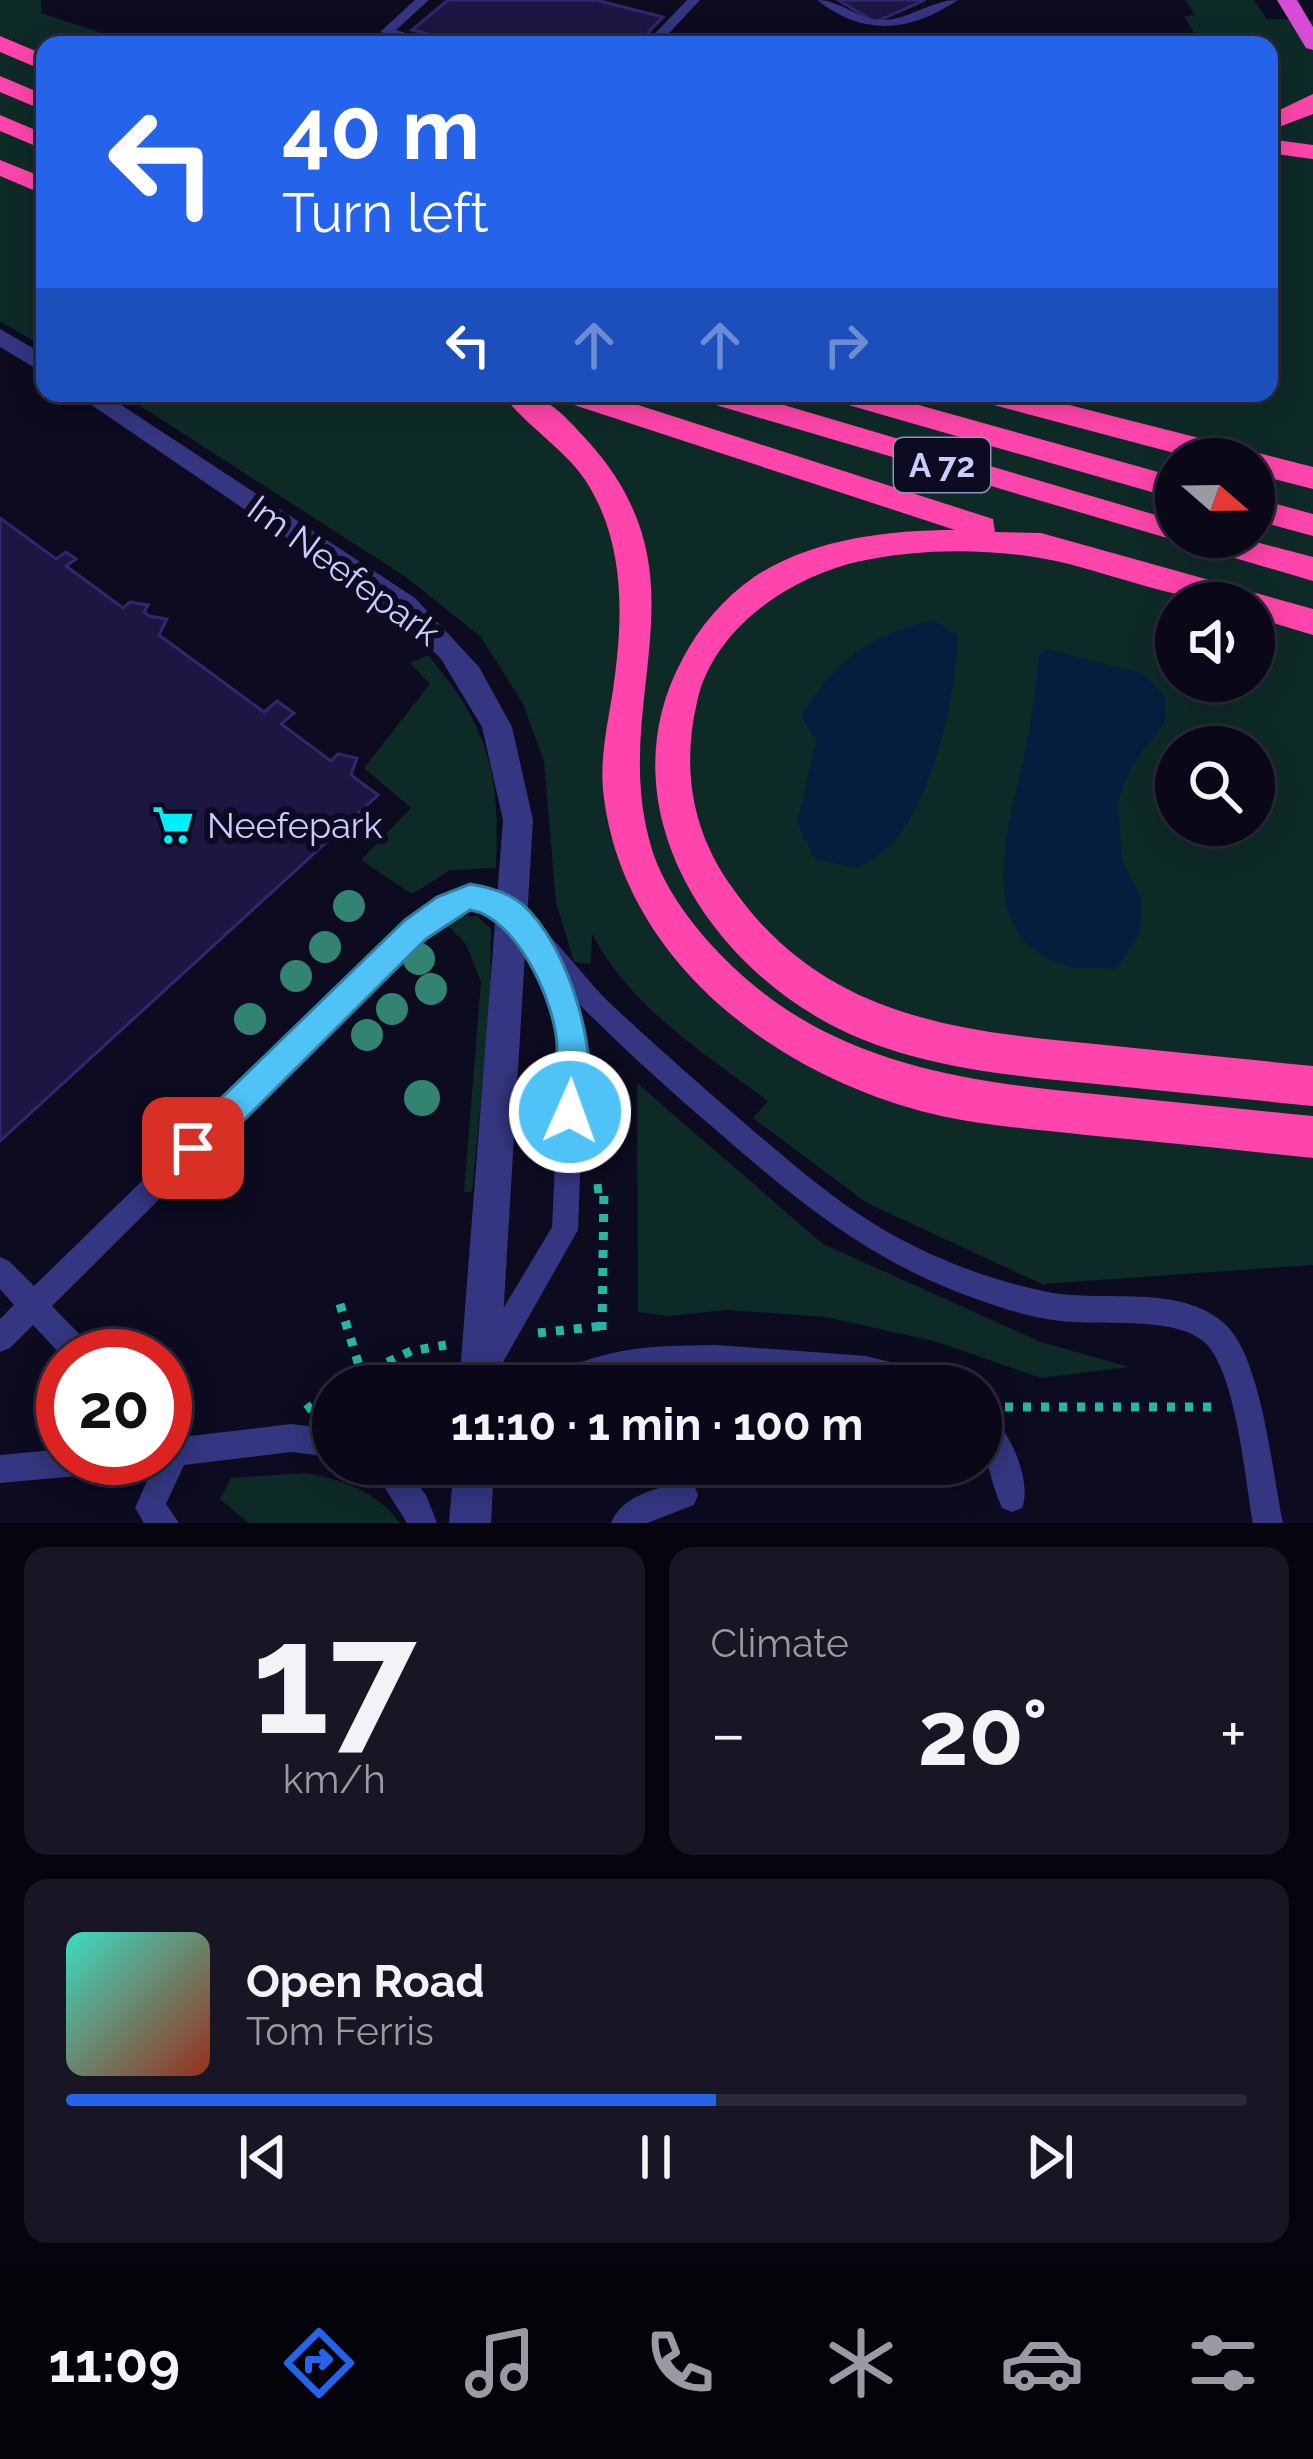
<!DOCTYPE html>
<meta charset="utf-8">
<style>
body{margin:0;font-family:Raleway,sans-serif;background:#181625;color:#f1f3f6;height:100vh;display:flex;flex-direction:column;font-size:45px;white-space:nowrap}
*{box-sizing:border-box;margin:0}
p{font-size:39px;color:#999aa2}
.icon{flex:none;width:66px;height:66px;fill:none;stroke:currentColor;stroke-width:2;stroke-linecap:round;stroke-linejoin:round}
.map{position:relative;height:1523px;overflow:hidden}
.side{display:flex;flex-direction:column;gap:24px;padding:24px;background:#06040d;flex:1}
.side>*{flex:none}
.guide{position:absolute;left:36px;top:36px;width:1242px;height:366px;border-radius:24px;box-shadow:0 6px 30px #0003,0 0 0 3px #2a2937;background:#2563eb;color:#fff;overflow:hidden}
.needle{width:78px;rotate:110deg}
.buttons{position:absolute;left:1155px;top:438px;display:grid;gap:24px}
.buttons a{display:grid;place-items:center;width:120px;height:120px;border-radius:50%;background:#0a0818;box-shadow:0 6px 30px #0003,0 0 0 3px #2a2937;font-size:60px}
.speed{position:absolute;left:36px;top:1329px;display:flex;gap:24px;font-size:60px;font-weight:700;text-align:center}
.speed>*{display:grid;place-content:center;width:156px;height:156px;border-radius:50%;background:#0a0818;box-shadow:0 6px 30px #0003,0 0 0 3px #2a2937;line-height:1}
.speed .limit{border:18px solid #d22;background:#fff;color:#111}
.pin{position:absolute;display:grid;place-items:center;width:102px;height:102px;color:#fff;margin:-51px;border-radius:24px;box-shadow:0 6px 18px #0006}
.me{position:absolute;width:132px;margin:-66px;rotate:2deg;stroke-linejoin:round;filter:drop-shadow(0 0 9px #0008)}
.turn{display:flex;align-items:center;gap:42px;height:252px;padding:0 48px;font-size:54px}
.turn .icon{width:156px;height:156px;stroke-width:2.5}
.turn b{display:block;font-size:84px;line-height:102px}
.lanes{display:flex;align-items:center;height:114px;padding:0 48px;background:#0003;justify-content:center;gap:60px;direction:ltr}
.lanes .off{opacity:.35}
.big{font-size:90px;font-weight:700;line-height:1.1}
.side .tile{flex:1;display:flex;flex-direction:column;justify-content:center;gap:18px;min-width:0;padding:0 42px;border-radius:24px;background:#181625}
.side .dial{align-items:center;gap:0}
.dial b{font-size:156px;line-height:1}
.song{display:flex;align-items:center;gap:36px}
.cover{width:144px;height:144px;border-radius:18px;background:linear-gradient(135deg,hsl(170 70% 55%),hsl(10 70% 35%))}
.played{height:12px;border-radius:6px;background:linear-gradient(90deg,#2563eb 55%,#2a2937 55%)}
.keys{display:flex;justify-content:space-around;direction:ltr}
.heat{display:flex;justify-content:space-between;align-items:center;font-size:66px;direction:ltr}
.side .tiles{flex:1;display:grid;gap:24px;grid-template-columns:1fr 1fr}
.tile:last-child{grid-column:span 2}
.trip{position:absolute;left:312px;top:1365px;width:690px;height:120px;border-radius:60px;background:#0a0818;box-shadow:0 6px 30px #0003,0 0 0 3px #2a2937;font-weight:700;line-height:120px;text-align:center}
.menu{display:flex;height:192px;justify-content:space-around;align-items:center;background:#04030a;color:#999aa2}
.menu .icon{width:84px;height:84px}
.menu .on{color:#2563eb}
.menu b{font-size:54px;color:#f1f3f6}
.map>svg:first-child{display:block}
.green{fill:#0e2a27;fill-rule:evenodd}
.water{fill:#061e3e}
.building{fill:#1c1642;stroke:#30276f;stroke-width:3}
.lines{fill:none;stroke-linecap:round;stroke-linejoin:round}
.path{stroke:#27b6a4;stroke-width:9;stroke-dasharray:8 10;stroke-linecap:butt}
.service{fill:#343681;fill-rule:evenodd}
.minor{fill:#343681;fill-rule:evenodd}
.trunk{fill:#d84bd5;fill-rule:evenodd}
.motorway{fill:#ff45ab;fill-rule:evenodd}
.tree{fill:#328372}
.route{fill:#4fc3f7;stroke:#337fa1;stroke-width:3}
.labels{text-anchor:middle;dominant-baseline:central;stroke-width:12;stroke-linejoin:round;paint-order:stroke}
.shield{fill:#0d0b20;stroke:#9391bc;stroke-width:3}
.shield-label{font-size:33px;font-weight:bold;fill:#cccaff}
.street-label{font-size:36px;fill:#cccaff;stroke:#0d0b20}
.poi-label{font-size:36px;fill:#cccaff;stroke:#0d0b20;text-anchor:start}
</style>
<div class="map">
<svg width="1313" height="1523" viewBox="0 0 1313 1523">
<rect width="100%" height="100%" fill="#0d0b20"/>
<path class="green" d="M0 0H41V13L138 45H45V348L0 321Z
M1185 0H1254L1267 19 1313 20V1265L1042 1284 867 1203 753 1118 768 1101C705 1054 629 1006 592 934L591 964 574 962 556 902 544 761 523 704 481 637 406 577 120 393H1269V45H1188L1195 35 1184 16 1195 15ZM1176 459H1254V537H1176ZM1176 603H1254V681H1176ZM1176 747H1254V825H1176Z
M428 655C490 729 500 773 496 868L450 870 412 894 361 860 411 808 364 768 430 684 410 663Z
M455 916H477L491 929 490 1008 472 1192H464L481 982 466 944 445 923Z
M637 1083 823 1244 1041 1342 1129 1367 1041 1378 934 1341 826 1317 727 1310 668 1316 638 1312Z
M306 1473C343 1480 377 1491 400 1523H249L220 1499 231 1478Z"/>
<path class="water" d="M934 620 958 635C956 696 934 793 895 841 886 852 869 861 858 869L815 859 797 823 816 740 801 716C837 659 868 635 934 620Z
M1048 649 1144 674 1165 696V722L1133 764 1118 802 1122 860 1142 900 1140 933 1116 969C1100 967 1076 970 1060 964 968 930 1012 815 1026 748 1032 717 1035 686 1039 655Z"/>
<path class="building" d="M448 0H596L663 17 636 45H471L412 30Z
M838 0H925L875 22Z
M0 518 56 559 66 552 76 559 66 566 123 608 130 602 148 605 144 612 149 616 167 619 159 635 264 712 277 701 294 713 281 724 331 761 338 754 357 758 351 775 378 795 0 1141Z"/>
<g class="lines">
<path class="path" d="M594 1189 604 1188 602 1331
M340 1304 361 1372
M538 1333 602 1326
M339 1386 411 1351 446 1345
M1005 1407H1218
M306 1410 333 1390"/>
<path class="service" d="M415 0H429L396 30 444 45H422L380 32Z
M687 0H700L658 45H644Z
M817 0C841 0 858 20 882 20 909 20 931 0 958 0 910 32 864 37 817 0Z
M478 888C533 900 572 967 613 1006 659 1049 707 1091 756 1133 795 1166 834 1200 879 1227 931 1258 989 1280 1048 1292 1103 1303 1180 1283 1225 1324 1262 1358 1272 1473 1283 1523H1253C1245 1480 1236 1368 1203 1341 1173 1316 1101 1326 1061 1321 1034 1318 1007 1310 982 1301 878 1266 804 1207 723 1136 670 1091 618 1044 569 994L585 1041 578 1230 499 1369 489 1373 479 1369 475 1359 479 1349 552 1227 561 1041 533 960 536 955C494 903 479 893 424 936L52 1306 91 1346 95 1356 63 1357 33 1325 10 1348 0 1352V1319L14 1305 0 1289V1257L9 1261 34 1286 408 922 441 898Z
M716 1345 866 1356 930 1372 940 1376 944 1386H879L819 1378 716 1372 629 1376 588 1386H545L549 1376C610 1346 650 1346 716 1345Z
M981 1410C1008 1421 1033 1482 1022 1508L1012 1512 1002 1508C989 1477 981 1443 981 1410Z
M291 1424 333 1429V1457L291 1452 184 1465 166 1504 179 1523H144L135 1508 155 1463 153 1458H165V1439Z
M63 1449V1458H135L131 1468 121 1472 0 1483V1455Z
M370 1464H402L426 1495 437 1523H407Z
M684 1481 694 1485 698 1495 694 1505 647 1523H611C623 1494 657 1489 684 1481Z"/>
<path class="minor" d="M0 329 45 355V374L0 347Z
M74 393H103L415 598 479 667 512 727 533 820 499 1386H459L503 820 482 727 441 659 395 612Z
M454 1464H494L491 1523H449Z"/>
<path class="trunk" d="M1277 0H1297L1313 27V50L1306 48Z"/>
<path class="motorway" d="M0 36 45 55V71L0 52Z
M0 76 45 95V111L0 92Z
M1313 94V114L1269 131V115Z
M0 115 45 134V150L0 131Z
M1269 139 1313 145V159L1269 153Z
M0 160 45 178V195L0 176Z
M502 393C545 393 557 408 585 438 712 575 611 693 649 839 661 888 697 932 733 967 837 1066 968 1082 1104 1095 1174 1102 1243 1109 1313 1116V1158C1237 1150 1162 1142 1086 1135 1035 1129 983 1126 933 1114 776 1076 621 960 603 790 600 757 608 722 613 690 623 621 626 548 589 486 566 448 525 427 502 393Z
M554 393H601L993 519 995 532 1041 533 1313 609V635L1254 617V603C1186 603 1133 581 1069 564 1004 548 926 547 861 561 791 576 713 628 697 702 682 766 691 828 729 883 821 1018 955 1031 1105 1045 1174 1052 1244 1059 1313 1066V1106C1244 1099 1175 1092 1106 1085 1008 1075 903 1068 817 1017 693 944 609 794 683 658 700 626 724 598 754 577 812 539 887 530 955 530L559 400Z
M694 393H743L1176 521V537H1237L1313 557V581L699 400Z
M826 393H876L1176 477V499L831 400Z
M970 393H1022L1313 467V489L1254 474V459H1197L975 400Z
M1254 498 1313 514V536L1254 520Z"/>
</g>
<g class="tree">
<circle cx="349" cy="906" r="16"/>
<circle cx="325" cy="947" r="16"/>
<circle cx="419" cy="959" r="16"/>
<circle cx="296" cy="976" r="16"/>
<circle cx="431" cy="989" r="16"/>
<circle cx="392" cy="1009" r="16"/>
<circle cx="250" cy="1019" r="16"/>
<circle cx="367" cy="1035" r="16"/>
<circle cx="422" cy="1098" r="18"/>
</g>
<path class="route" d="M470 884C488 887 508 892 522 904 569 944 606 1066 582 1123L570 1128 559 1123C549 1100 557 1072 557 1047 556 1004 517 917 470 910L426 939 204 1160 193 1164 181 1160 176 1148 181 1137 405 920 437 897Z"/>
<defs>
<g id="supermarket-bare" transform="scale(3.24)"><path d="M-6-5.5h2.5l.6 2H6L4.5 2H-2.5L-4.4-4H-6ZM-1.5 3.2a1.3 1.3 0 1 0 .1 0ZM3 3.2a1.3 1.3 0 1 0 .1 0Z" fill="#00eef5" stroke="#0d0b20" stroke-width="2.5" paint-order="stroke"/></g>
</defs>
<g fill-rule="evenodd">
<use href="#supermarket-bare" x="173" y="825"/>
</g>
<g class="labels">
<rect class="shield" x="894" y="438" width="96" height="54" rx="9"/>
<g class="shield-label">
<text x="942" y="465">A 72</text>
</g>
<g class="street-label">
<text transform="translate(344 570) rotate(36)">Im Neefepark</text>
</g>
<g class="poi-label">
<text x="207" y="825">Neefepark</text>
</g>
</g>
</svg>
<div class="buttons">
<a><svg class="needle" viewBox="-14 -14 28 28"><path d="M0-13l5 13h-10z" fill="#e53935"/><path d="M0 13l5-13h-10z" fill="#999aa2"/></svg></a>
<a><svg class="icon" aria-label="sound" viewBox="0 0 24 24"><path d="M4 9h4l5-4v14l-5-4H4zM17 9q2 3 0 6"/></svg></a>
<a><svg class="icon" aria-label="search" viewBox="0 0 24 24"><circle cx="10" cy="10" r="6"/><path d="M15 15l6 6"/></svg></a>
</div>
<div class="speed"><div class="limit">20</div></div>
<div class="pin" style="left:193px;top:1148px;background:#d93025"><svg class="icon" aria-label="arrive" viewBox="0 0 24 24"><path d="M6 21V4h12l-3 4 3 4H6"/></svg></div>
<svg class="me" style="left:570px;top:1112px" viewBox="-20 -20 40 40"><circle r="17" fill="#4fc3f7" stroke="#fff" stroke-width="3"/><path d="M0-11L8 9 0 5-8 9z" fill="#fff"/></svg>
<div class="trip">11:10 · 1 min · 100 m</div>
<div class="guide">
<div class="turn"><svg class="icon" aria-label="left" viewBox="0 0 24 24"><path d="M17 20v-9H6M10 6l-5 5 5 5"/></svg><div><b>40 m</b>Turn left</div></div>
<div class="lanes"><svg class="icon" aria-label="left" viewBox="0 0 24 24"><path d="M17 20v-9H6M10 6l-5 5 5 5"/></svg><svg class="icon off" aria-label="ahead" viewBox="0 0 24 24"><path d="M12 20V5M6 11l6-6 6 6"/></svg><svg class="icon off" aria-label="ahead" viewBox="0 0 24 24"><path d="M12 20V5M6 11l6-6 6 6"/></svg><svg class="icon off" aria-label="right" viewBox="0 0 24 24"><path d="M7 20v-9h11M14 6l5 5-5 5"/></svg></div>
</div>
</div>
<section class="side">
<div class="tiles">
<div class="tile dial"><b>17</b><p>km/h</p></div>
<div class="tile"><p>Climate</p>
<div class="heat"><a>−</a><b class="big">20°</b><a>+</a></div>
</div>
<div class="tile">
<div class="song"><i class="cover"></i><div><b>Open Road</b><p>Tom Ferris</p></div></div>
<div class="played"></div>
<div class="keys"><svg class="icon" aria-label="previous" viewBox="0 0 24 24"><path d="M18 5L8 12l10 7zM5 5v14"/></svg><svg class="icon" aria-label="pause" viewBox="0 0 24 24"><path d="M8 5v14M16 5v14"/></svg><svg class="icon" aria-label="next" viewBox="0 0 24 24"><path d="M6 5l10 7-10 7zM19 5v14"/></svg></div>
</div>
</div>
</section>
<nav class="menu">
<b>11:09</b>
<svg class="icon on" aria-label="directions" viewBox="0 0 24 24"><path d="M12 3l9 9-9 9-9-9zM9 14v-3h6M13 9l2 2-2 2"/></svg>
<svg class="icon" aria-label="music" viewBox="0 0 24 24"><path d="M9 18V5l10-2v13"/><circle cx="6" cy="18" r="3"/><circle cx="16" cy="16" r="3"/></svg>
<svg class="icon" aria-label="phone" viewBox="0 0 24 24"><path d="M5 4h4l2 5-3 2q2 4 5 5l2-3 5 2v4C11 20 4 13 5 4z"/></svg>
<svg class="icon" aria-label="climate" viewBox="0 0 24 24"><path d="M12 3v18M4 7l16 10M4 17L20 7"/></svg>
<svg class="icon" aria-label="car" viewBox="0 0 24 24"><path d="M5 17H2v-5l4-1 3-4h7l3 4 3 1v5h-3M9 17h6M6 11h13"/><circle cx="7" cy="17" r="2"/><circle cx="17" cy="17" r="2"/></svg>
<svg class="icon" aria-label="filters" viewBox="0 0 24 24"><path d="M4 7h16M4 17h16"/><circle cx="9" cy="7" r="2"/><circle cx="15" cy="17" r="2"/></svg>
</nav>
